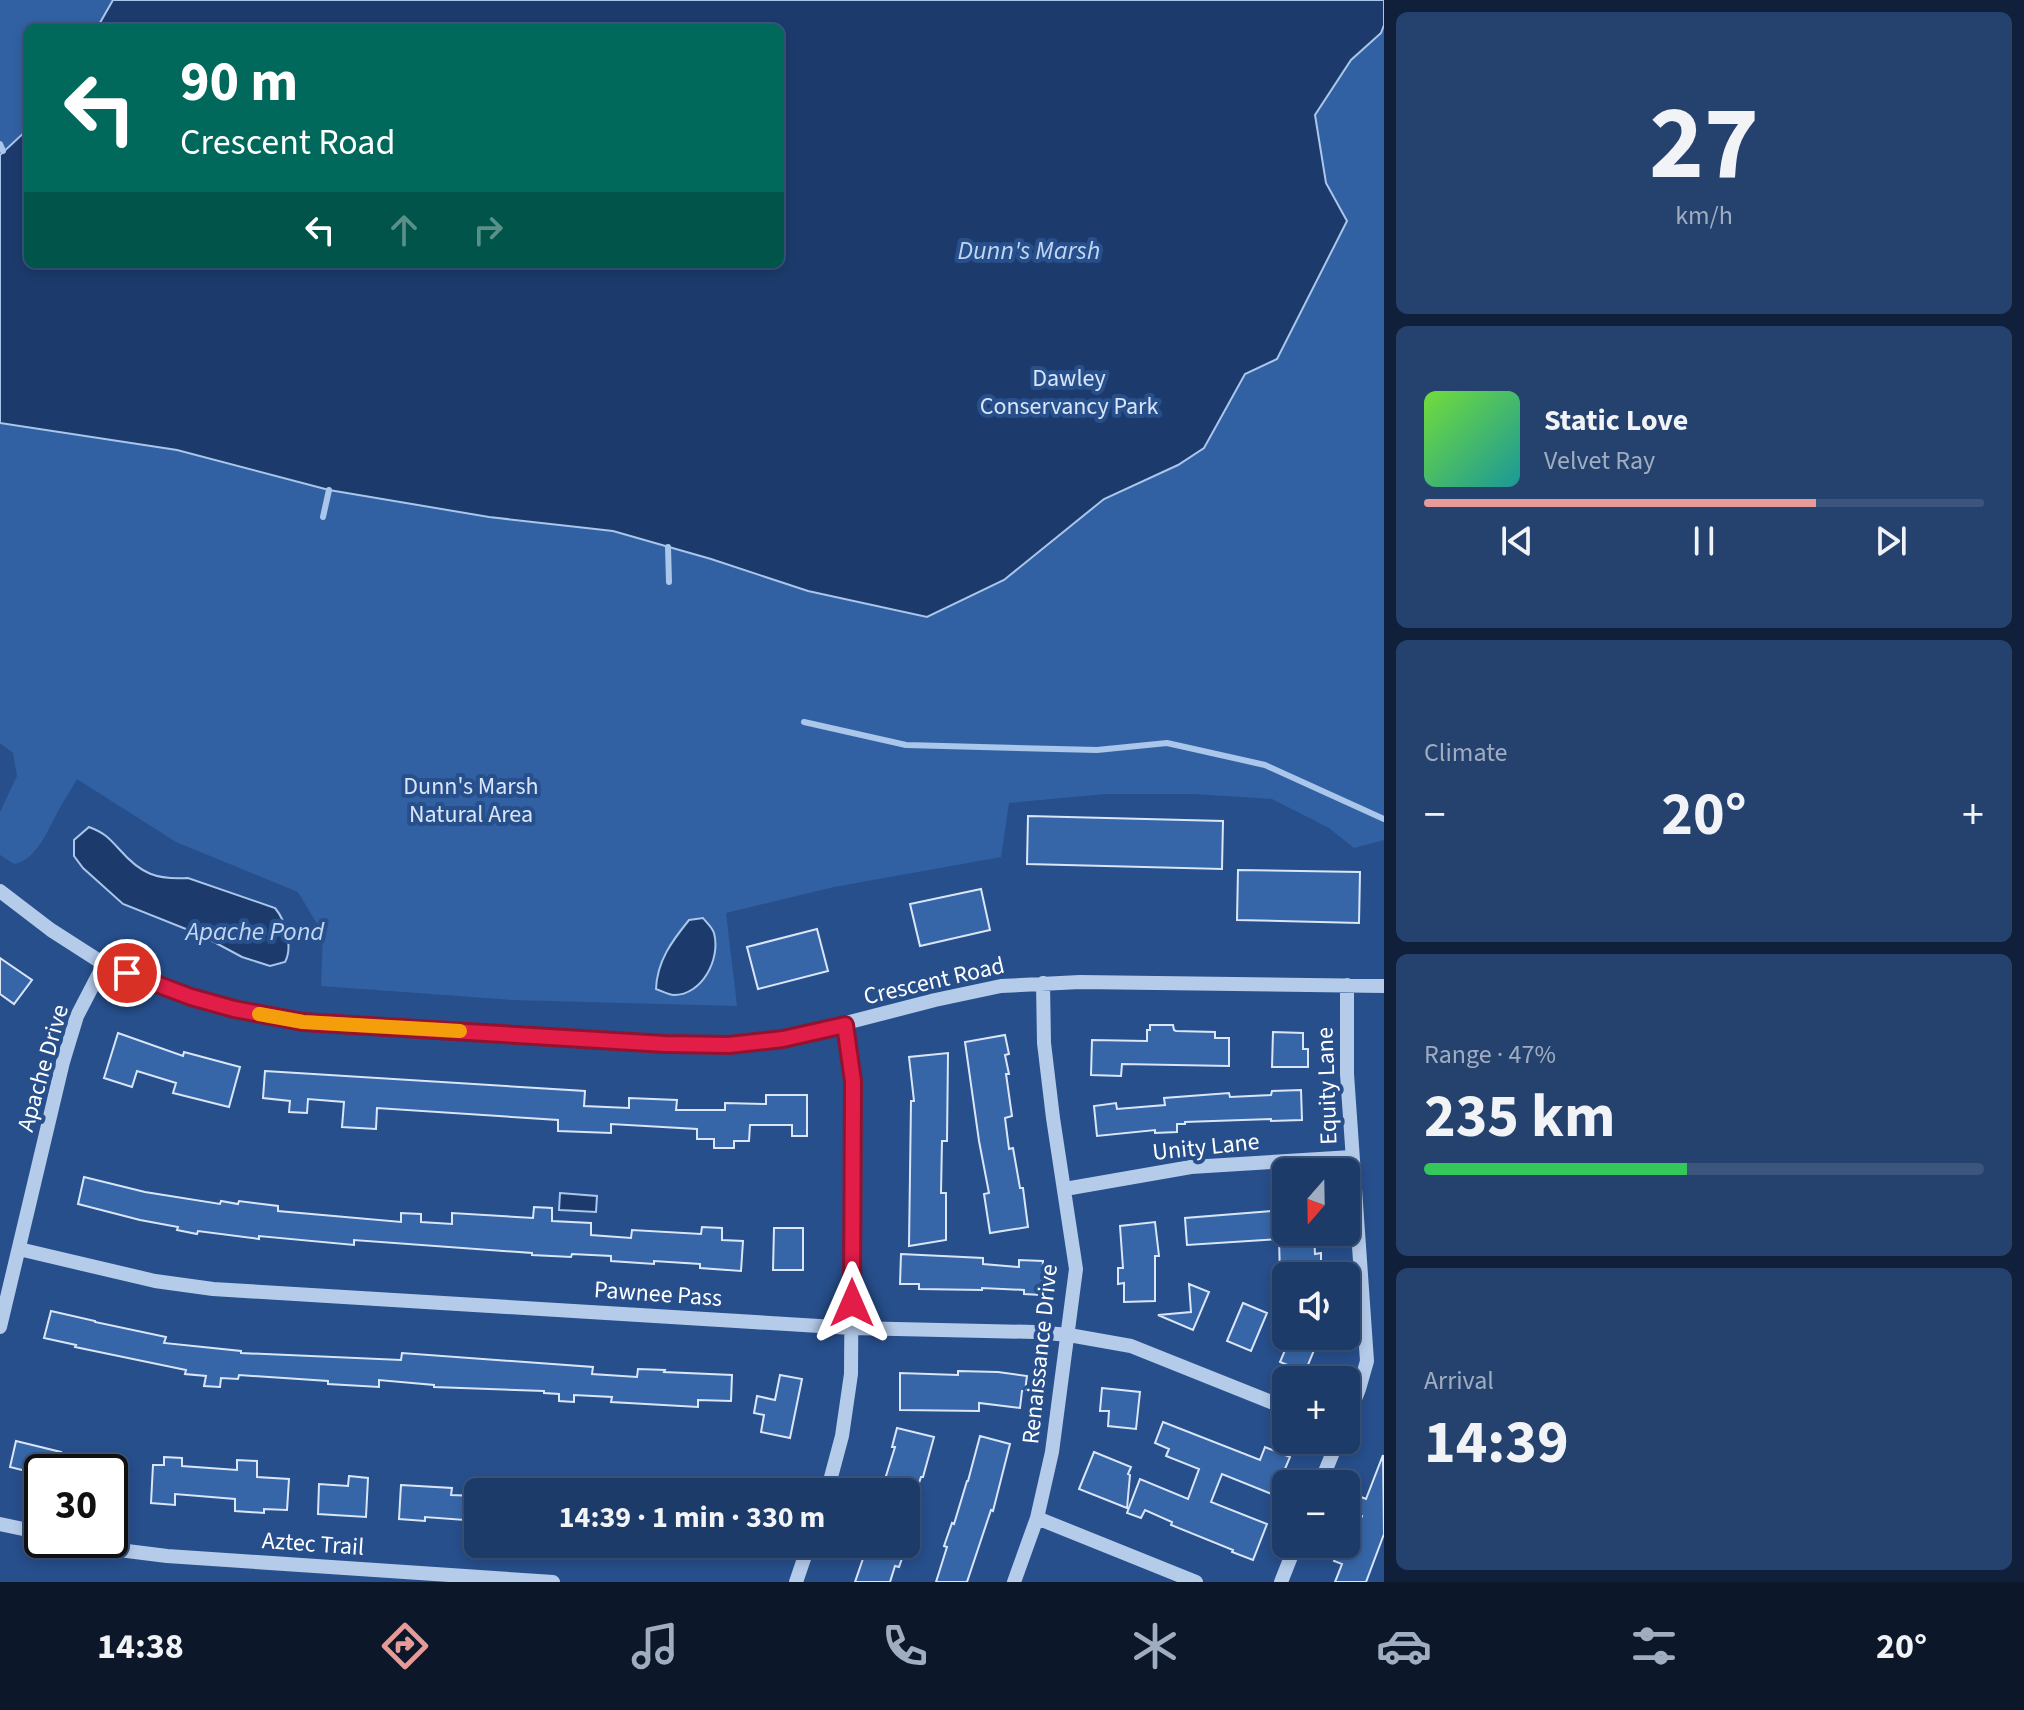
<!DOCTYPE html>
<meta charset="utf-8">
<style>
body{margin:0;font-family:"Source Sans 3",sans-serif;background:#25426f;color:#f1f3f6;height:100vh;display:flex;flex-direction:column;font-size:30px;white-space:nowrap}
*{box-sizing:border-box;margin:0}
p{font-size:26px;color:#a0adc0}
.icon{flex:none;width:44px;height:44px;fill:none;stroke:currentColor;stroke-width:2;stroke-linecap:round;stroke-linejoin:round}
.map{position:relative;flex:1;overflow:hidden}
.panel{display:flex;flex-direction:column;gap:12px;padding:12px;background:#10203a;width:640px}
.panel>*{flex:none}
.top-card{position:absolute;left:24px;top:24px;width:760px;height:244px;border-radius:12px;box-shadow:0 4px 12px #0003,0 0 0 2px #3b557d;background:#00695c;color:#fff;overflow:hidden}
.needle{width:52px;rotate:200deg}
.fabs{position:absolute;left:1272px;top:1158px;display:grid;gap:16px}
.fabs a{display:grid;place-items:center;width:88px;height:88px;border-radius:12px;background:#1d3b69;box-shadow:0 4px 12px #0003,0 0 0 2px #3b557d;font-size:40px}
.speed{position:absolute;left:24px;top:1454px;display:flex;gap:16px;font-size:40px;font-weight:700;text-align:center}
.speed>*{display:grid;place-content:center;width:104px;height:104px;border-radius:50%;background:#1d3b69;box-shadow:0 4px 12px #0003,0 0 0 2px #3b557d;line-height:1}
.speed .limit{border:4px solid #111;border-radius:12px;background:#fff;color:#111}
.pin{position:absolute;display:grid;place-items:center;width:68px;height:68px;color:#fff;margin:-34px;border:4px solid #fff;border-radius:50%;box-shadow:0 2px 8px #0007}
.me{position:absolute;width:88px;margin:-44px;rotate:0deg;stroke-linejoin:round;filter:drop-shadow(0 0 6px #0008)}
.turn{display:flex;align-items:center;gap:28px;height:168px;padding:0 24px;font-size:36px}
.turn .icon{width:104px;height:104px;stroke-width:2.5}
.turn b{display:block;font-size:56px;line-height:68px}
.lanes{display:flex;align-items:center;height:76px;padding:0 24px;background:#0003;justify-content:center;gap:40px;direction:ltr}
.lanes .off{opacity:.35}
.big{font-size:60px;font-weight:700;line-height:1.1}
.panel .widget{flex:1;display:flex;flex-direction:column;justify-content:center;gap:12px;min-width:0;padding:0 28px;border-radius:12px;background:#25426f}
.panel .dial{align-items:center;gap:0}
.dial b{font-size:104px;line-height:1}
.song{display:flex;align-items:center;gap:24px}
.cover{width:96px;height:96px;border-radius:12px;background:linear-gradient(135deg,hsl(100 70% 55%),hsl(180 70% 35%))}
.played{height:8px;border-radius:4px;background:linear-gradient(90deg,#e69b98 70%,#3b557d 70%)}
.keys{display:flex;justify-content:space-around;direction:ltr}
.heat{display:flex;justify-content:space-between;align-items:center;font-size:44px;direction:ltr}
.charge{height:12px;border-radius:6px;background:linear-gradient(90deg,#34c759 47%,#3b557d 0)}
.trip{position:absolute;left:464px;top:1478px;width:456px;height:80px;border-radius:12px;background:#1d3b69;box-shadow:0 4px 12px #0003,0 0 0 2px #3b557d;font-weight:700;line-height:80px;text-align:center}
.tabs{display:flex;height:128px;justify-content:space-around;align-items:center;background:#0c182a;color:#a0adc0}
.tabs .icon{width:56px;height:56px}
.tabs .on{color:#e69b98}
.tabs b{font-size:36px;color:#f1f3f6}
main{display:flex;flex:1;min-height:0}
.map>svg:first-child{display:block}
.green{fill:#3161a3;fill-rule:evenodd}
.water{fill:#1c3b6c;stroke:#aac6ea;stroke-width:2}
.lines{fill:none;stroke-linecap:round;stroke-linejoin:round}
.stream{stroke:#aac6ea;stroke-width:6}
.building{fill:#3766a8;stroke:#dae6f8;stroke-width:2}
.minor{stroke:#b5cbea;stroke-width:14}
.route-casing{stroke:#92132f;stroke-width:20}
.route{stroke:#e11d48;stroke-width:14}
.slow{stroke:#f59e0b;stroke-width:14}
.labels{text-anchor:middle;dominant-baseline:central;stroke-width:8;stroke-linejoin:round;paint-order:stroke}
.park-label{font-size:24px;fill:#dae6f8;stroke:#274f8c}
.street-label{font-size:24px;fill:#fff;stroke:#274f8c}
.water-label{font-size:26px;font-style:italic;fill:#c1d6f1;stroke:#274f8c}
</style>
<main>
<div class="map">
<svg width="1384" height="1582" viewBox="0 0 1384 1582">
<rect width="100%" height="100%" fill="#274f8c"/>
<path class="green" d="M0 0H1384V840L1354 848 1329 828 1272 799 1194 794H1105L1009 803 1001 857 834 887 726 913 737 1006 513 1000 321 986 323 934 298 892 176 842 77 779C72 788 66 797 61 806 49 826 39 859 14 864L0 855V812L17 776 13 753 0 743ZM28 28H780V264H28Z"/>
<path class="water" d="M113 0H1384V25L1381 33 1351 60 1315 115 1326 183 1347 221 1277 359 1245 374 1204 448 1178 465 1104 499 1004 580 927 617 808 591 711 559 613 531 489 517 329 490 177 450 0 423V155L28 129V264H780V28H97Z
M89 827C105 833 109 838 120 850 141 874 157 880 188 878L275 908C286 921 293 947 285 962L270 966 242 957 201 935 123 904 83 868 74 856V840Z
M703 918C707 923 712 927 714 933 721 959 702 995 674 995 668 995 662 991 656 989 657 961 672 941 689 920Z
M560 1193 597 1196 596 1212 559 1210Z"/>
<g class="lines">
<path class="stream" d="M0 144 3 151
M323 517 329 490
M668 547 669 582
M804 722 906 745 1097 750 1167 743 1265 765 1384 819"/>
</g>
<path class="building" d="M1028 816 1223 821 1222 869 1027 864Z
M1238 870 1360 872 1359 923 1237 920Z
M981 889 990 930 920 946 910 904Z
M817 929 828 971 758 989 747 947Z
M0 958 32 980 14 1004 0 994Z
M1150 1025H1173L1174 1030 1176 1031 1215 1032V1038H1229V1066L1122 1064 1121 1076 1091 1075 1092 1040 1147 1041V1030H1150Z
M1273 1032 1303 1033V1049H1308V1067H1272Z
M118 1033 183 1056 184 1052 240 1067 229 1107 173 1093 176 1083 137 1071 132 1087 104 1078Z
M1005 1035 1009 1054 1005 1055 1009 1074H1006L1012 1116 1005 1118 1009 1149 1013 1148 1020 1188H1023L1028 1227 990 1233 984 1194 989 1193 979 1141 965 1042Z
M948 1053 947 1141H942L941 1193H946V1240L909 1246 911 1101H914L909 1057Z
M265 1071 585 1091 584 1106 629 1108V1098L677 1100 676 1110H725V1103L766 1104V1095H807V1136H792V1125H750L749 1141H734V1148H714V1139H697V1129L611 1124V1133L558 1131V1120L377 1108 376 1129 342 1127 344 1102 308 1099 307 1113 289 1112 290 1101 263 1098Z
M1301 1090 1302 1120 1271 1121V1119L1185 1122V1124H1177V1132L1155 1133V1130L1097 1136 1094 1106 1116 1103 1117 1109 1165 1105 1164 1098 1229 1093 1230 1097 1271 1095 1272 1091Z
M84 1177 145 1192 220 1204 221 1201 238 1204 239 1201 278 1206V1211L401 1222V1213L421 1214V1222L452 1224V1213L533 1218 534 1207 552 1208V1221L591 1223V1235L631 1238 632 1230 701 1234 702 1227 722 1228V1240L743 1241 741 1271 700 1268V1264L654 1261V1264L611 1261V1256L572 1254 571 1257 532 1255V1253L354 1240V1245L259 1236V1239L198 1231 197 1234 177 1230 178 1227 140 1220 78 1204Z
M1286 1210V1232H1314L1315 1254 1321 1253V1276H1280L1279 1239 1187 1245 1185 1218Z
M1155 1222 1159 1256H1155V1301L1124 1302V1283L1118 1284V1268H1123L1120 1226Z
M774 1228H803V1270H773Z
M901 1254 983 1258V1264L1019 1267V1260L1043 1261 1041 1295 1024 1294V1290L982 1288V1290L919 1289V1284H900Z
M1189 1284 1209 1292 1193 1330 1158 1315 1191 1312Z
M1243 1303 1267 1313 1251 1351 1227 1341Z
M51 1311 95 1321V1322L166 1337 164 1343 241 1351V1353L401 1360 402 1353 593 1367 592 1374 637 1377 638 1369 665 1370 664 1372 732 1375 731 1401 698 1400V1407L611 1402 612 1397 574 1395V1402L559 1401V1394L544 1393V1391L434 1387V1385L379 1380V1387L328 1384V1381L239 1375 238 1379 221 1378 220 1387 204 1386 206 1376 185 1374 186 1370 75 1347 76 1345 44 1338Z
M1291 1336H1320L1305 1372 1280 1362Z
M958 1371 998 1372 1027 1376 1025 1391H1022L1020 1408 979 1403V1411L900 1410V1373L958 1375Z
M780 1375 802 1379 790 1438 761 1432 764 1415 754 1413 757 1396 775 1400Z
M1102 1388 1140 1392 1136 1429 1108 1426 1109 1411H1100Z
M1163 1422 1260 1460 1265 1447 1290 1457 1274 1495 1222 1474 1211 1502 1267 1524 1253 1560 1232 1552 1233 1550 1171 1525 1172 1522 1145 1510 1141 1518 1127 1513 1140 1479 1188 1499 1199 1469 1166 1456 1169 1449 1155 1443Z
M897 1428 934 1437 923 1477H921L916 1492H881L895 1447H892Z
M980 1436 1010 1444 993 1511 991 1510 967 1582H936L947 1547 944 1546 952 1523 954 1524 967 1481H968Z
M16 1441 61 1452 60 1454 111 1464V1472H42V1475L10 1467Z
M1094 1452 1131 1467 1128 1474 1130 1475 1127 1508 1079 1489Z
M1383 1455 1384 1534 1366 1582H1335L1342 1564 1334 1561 1341 1544H1350L1362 1516 1347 1510 1354 1494 1366 1499Z
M164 1457 182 1458V1466L237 1470V1460L257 1461V1477L289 1479 287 1510 264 1509V1513L235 1511V1499L175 1494V1505L151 1503 153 1465H164Z
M349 1476 368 1478 366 1517 318 1514 319 1484 348 1486Z
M401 1485 452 1488 451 1495 478 1496V1521L425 1517V1521L399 1519Z
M868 1544H907L899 1567 895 1566 890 1582H855Z"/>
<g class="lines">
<path class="minor" d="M0 891 51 930 104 964 191 997 234 1009 303 1022 665 1044 729 1045 807 1033 935 1000 1001 986 1080 982 1384 986
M1065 1189 1191 1167 1352 1157
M19 1249 155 1281 213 1289 852 1328 1035 1332 1069 1335 1131 1346 1286 1408
M0 1327 63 1062 77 1016 104 964
M1346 1421 1359 1389 1367 1361 1347 1074V985
M1320 1484 1338 1440
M827 1492 842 1436 851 1374 853 1081 845 1025
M1037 1518 1196 1582
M0 1524 42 1533
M72 1540 111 1549 167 1556 553 1582
M796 1582 809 1544
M1014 1582 1037 1518 1052 1452 1076 1269 1053 1118 1044 1043 1043 983
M1281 1582 1296 1544"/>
</g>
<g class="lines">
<g class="route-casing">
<path id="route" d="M127 973 191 997 234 1009 303 1022 665 1044 729 1045 783 1039 845 1025 853 1081 852 1303"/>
</g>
<use href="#route" class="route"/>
<path class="slow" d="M259 1014 303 1022 460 1031"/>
</g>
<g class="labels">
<g class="park-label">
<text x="1069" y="378">Dawley<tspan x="1069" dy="28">Conservancy Park</tspan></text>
<text x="471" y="786">Dunn's Marsh<tspan x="471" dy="28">Natural Area</tspan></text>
</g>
<g class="street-label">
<text transform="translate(934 981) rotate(-13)">Crescent Road</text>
<text transform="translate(43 1068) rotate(-74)">Apache Drive</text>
<text transform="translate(1327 1086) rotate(-92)">Equity Lane</text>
<text transform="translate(1206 1147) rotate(-6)">Unity Lane</text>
<text transform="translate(658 1294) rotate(4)">Pawnee Pass</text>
<text transform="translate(1040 1354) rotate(-84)">Renaissance Drive</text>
<text transform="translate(313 1544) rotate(4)">Aztec Trail</text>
</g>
<g class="water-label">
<text x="1029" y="250">Dunn's Marsh</text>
<text x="255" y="931">Apache Pond</text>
</g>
</g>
</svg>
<div class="fabs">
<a><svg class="needle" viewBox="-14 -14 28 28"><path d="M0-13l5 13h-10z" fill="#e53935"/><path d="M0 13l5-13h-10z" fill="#a0adc0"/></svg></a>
<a><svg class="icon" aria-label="sound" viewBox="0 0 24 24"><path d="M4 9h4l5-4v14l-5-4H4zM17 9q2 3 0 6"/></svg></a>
<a>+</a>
<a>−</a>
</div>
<div class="speed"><div class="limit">30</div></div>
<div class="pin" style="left:127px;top:973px;background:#d93025"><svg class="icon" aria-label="arrive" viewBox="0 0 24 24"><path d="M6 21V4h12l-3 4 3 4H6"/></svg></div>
<svg class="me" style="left:852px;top:1303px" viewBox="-20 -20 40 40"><path d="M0-17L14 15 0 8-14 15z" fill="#e11d48" stroke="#fff" stroke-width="4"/></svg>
<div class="trip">14:39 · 1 min · 330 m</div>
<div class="top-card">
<div class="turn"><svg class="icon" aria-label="left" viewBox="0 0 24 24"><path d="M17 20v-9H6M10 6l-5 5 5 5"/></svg><div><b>90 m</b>Crescent Road</div></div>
<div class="lanes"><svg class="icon" aria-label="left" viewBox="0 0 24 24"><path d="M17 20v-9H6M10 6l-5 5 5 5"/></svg><svg class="icon off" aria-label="ahead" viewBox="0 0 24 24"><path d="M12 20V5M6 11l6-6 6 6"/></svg><svg class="icon off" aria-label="right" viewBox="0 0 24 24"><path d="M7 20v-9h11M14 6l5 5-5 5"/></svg></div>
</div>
</div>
<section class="panel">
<div class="widget dial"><b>27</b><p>km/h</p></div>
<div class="widget">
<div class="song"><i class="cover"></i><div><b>Static Love</b><p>Velvet Ray</p></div></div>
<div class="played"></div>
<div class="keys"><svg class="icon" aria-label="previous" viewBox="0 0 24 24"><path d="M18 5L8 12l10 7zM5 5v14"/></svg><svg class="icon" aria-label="pause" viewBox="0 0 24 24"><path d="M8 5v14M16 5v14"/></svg><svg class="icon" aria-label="next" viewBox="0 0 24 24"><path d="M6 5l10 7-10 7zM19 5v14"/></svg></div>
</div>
<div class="widget"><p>Climate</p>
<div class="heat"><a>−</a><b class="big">20°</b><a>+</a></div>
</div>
<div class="widget"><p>Range · 47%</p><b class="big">235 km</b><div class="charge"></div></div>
<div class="widget"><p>Arrival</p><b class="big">14:39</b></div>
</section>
</main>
<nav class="tabs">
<b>14:38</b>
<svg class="icon on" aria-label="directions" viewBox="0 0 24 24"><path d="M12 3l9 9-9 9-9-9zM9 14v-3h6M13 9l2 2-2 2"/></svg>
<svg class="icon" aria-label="music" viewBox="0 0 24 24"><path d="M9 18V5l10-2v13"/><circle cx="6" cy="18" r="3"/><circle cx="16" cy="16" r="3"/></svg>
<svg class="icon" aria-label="phone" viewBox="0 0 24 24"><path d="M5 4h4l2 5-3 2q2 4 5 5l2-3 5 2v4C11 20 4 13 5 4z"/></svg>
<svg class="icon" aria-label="climate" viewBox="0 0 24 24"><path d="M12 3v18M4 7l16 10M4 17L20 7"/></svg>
<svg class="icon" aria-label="car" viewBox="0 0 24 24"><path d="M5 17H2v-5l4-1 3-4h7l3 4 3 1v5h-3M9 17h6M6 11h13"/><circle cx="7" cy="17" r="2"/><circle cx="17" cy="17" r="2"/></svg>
<svg class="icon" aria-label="filters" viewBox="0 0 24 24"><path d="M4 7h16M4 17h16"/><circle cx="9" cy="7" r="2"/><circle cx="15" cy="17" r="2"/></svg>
<b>20°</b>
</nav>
